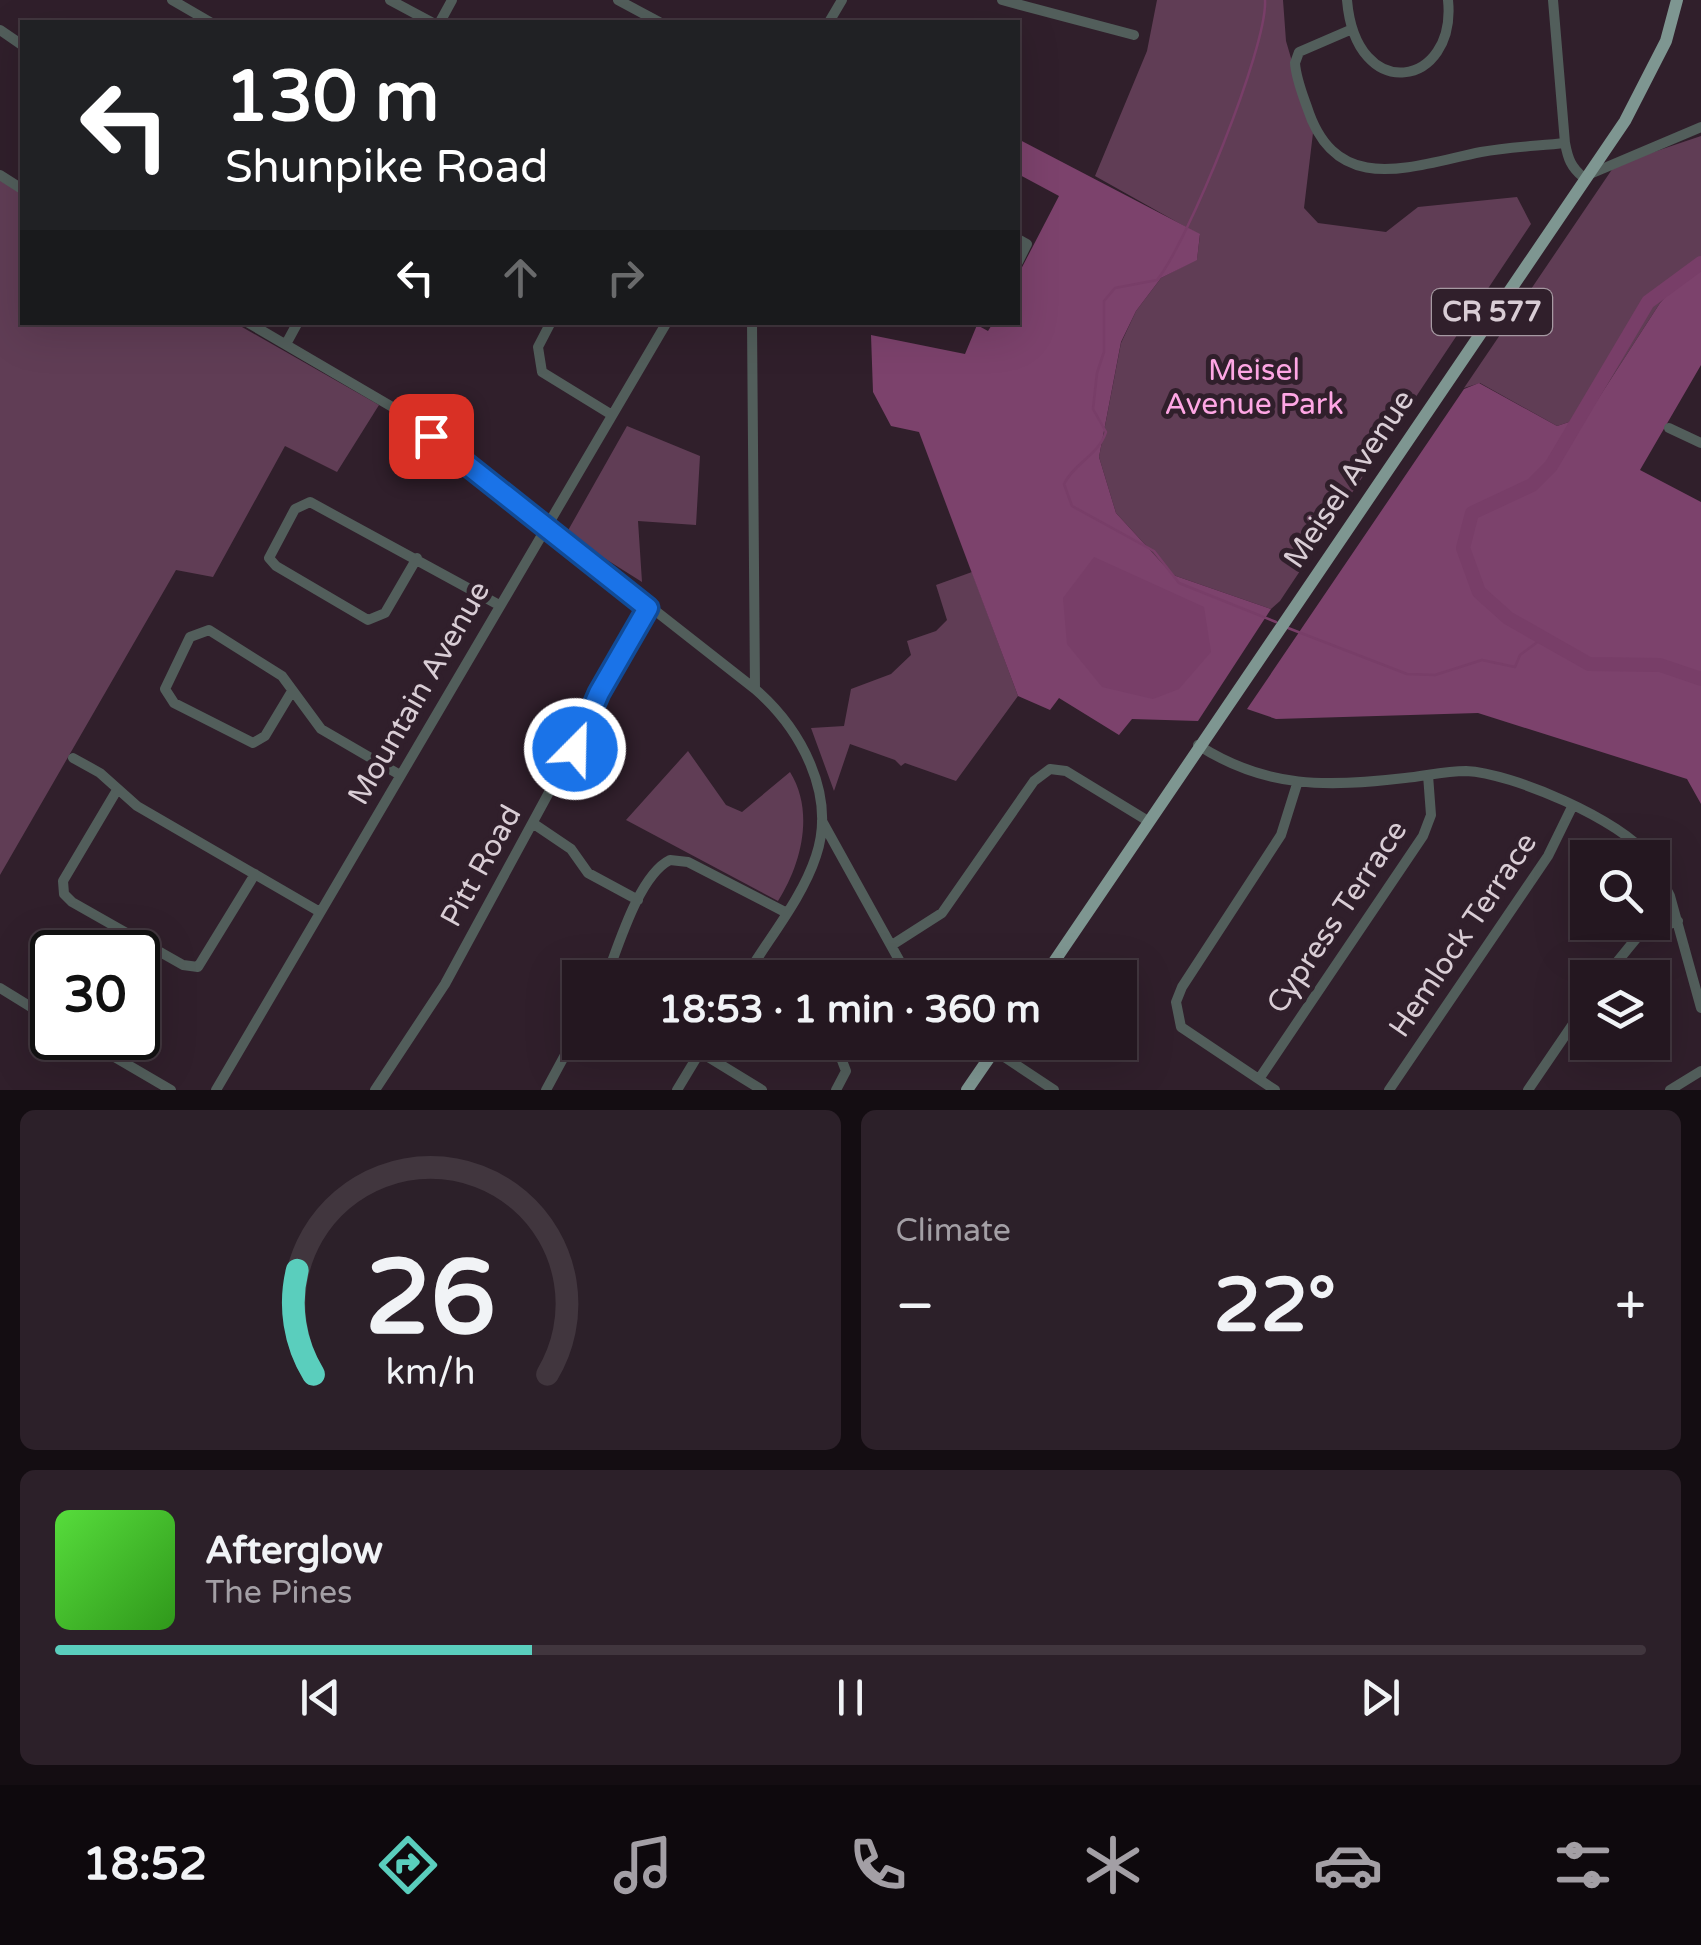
<!DOCTYPE html>
<meta charset="utf-8">
<style>
body{margin:0;font-family:"Varela Round",sans-serif;background:#2c2029;color:#f1f3f6;height:100vh;display:flex;flex-direction:column;font-size:38px;white-space:nowrap}
*{box-sizing:border-box;margin:0}
p{font-size:32px;color:#a39fa5}
.icon{flex:none;width:55px;height:55px;fill:none;stroke:currentColor;stroke-width:2;stroke-linecap:round;stroke-linejoin:round}
.map{position:relative;height:1090px;overflow:hidden}
.panel{display:flex;flex-direction:column;gap:20px;padding:20px;background:#140d12;flex:1}
.panel>*{flex:none}
.banner{position:absolute;left:20px;top:20px;width:1000px;height:305px;border-radius:0px;box-shadow:0 10px 40px #0002,0 0 0 2px #41363e;background:#202124;color:#fff;overflow:hidden}
.controls{position:absolute;left:1570px;top:840px;display:grid;gap:20px}
.controls a{display:grid;place-items:center;width:100px;height:100px;border-radius:0px;background:#241720;box-shadow:0 10px 40px #0002,0 0 0 2px #41363e;font-size:50px}
.speed{position:absolute;left:30px;top:930px;display:flex;gap:20px;font-size:50px;font-weight:700;text-align:center}
.speed>*{display:grid;place-content:center;width:130px;height:130px;border-radius:50%;background:#241720;box-shadow:0 10px 40px #0002,0 0 0 2px #41363e;line-height:1}
.speed .limit{border:5px solid #111;border-radius:15px;background:#fff;color:#111}
.pin{position:absolute;display:grid;place-items:center;width:85px;height:85px;color:#fff;margin:-42px;border-radius:20px;box-shadow:0 5px 15px #0006}
.me{position:absolute;width:110px;margin:-55px;rotate:23deg;stroke-linejoin:round;filter:drop-shadow(0 0 8px #0008)}
.turn{display:flex;align-items:center;gap:35px;height:210px;padding:0 40px;font-size:45px}
.turn .icon{width:130px;height:130px;stroke-width:2.5}
.turn b{display:block;font-size:70px;line-height:85px}
.lanes{display:flex;align-items:center;height:95px;padding:0 40px;background:#0003;justify-content:center;gap:50px;direction:ltr}
.lanes .off{opacity:.35}
.big{font-size:75px;font-weight:700;line-height:1.1}
.panel .tile{flex:1;display:flex;flex-direction:column;justify-content:center;gap:15px;min-width:0;padding:0 35px;border-radius:15px;background:#2c2029}
.panel .dial{align-items:center;gap:0}
.dial svg{height:260px;overflow:visible;fill:none;stroke:#41363e;stroke-width:7;stroke-linecap:round;text-anchor:middle}
.dial text{fill:#f1f3f6;stroke:none}
.song{display:flex;align-items:center;gap:30px}
.cover{width:120px;height:120px;border-radius:15px;background:linear-gradient(135deg,hsl(110 70% 55%),hsl(110 70% 35%))}
.played{height:10px;border-radius:5px;background:linear-gradient(90deg,#5acebd 30%,#41363e 30%)}
.keys{display:flex;justify-content:space-around;direction:ltr}
.heat{display:flex;justify-content:space-between;align-items:center;font-size:55px;direction:ltr}
.panel .tiles{flex:1;display:grid;gap:20px;grid-template-columns:1fr 1fr}
.tile:last-child{grid-column:span 2}
.trip{position:absolute;left:562px;top:960px;width:575px;height:100px;border-radius:0px;background:#241720;box-shadow:0 10px 40px #0002,0 0 0 2px #41363e;font-weight:700;line-height:100px;text-align:center}
.dock{display:flex;height:160px;justify-content:space-around;align-items:center;background:#0e090d;color:#a39fa5}
.dock .icon{width:70px;height:70px}
.dock .current{color:#5acebd}
.dock b{font-size:45px;color:#f1f3f6}
.map>svg:first-child{display:block}
.green{fill:#603d55}
.forest{fill:#7c426c}
.water{fill:#783e68}
.lines{fill:none;stroke-linecap:round;stroke-linejoin:round}
.stream{stroke:#783e68;stroke-width:2.5}
.river{stroke:#783e68;stroke-width:14}
.minor{stroke:#525e5b;stroke-width:10}
.major{stroke:#7e9691;stroke-width:12}
.route-casing{stroke:#114b97;stroke-width:25}
.route{stroke:#1a73e8;stroke-width:18}
.labels{text-anchor:middle;dominant-baseline:central;stroke-width:10;stroke-linejoin:round;paint-order:stroke}
.shield{fill:#301f2b;stroke:#a699a2;stroke-width:2.5}
.shield-label{font-size:28px;font-weight:bold;fill:#d9cdd5}
.park-label{font-size:30px;fill:#fea6e4;stroke:#301f2b}
.street-label{font-size:30px;fill:#d9cdd5;stroke:#301f2b}
</style>
<div class="map">
<svg width="1701" height="1090" viewBox="0 0 1701 1090">
<rect width="100%" height="100%" fill="#301f2b"/>
<path class="green" d="M1157 0H1283L1286 41 1313 133 1304 208 1318 223 1386 232 1418 207 1517 197 1531 224 1280 601 1271 609 1173 575 1116 513 1099 457 1121 343 1136 311 1161 278 1197 259 1200 235 1095 176 1147 51Z
M1701 136V256L1660 303 1587 416 1557 426 1480 383 1464 388 1615 165Z
M0 180 22 194V322L235 323 379 405 337 472 285 446 213 577 176 570 0 875Z
M627 426 700 456 696 525 638 521 642 582 566 534Z
M972 572 1018 696 956 781 905 763 901 766 895 760 850 744 834 791 811 728 844 726 851 689 891 674 911 655 907 641 936 631 947 620 936 585Z
M688 751 726 805 742 812 790 772C815 812 801 865 778 901L626 820Z"/>
<path class="forest" d="M1018 139 1200 234 1197 260 1161 278 1136 311 1121 342 1099 457 1116 513 1173 575 1271 609 1198 721 1132 719 1119 735 1059 698 1050 710 1018 696 919 432 891 426 873 392 871 335 965 354 977 325 988 331 993 323 1018 322V275L1059 196 1018 174Z
M1701 256V365L1640 470 1701 502V804L1687 779 1478 713 1276 719 1247 709 1464 389 1479 383 1557 426 1587 416 1660 303Z"/>
<path class="water" d="M1094 557 1204 607 1211 652 1179 689 1153 699 1102 687 1067 644 1063 598Z"/>
<g class="lines">
<path class="stream" d="M1265 0C1268 46 1187 244 1157 280L1115 288 1104 301V352L1097 373 1093 409 1106 432C1098 456 1075 462 1064 484L1072 506 1154 551 1179 583 1276 622
M1288 628 1407 674 1435 675 1482 660 1515 667 1520 655 1543 638"/>
<path class="river" d="M1701 263 1648 302 1551 466 1532 485 1472 513 1463 548 1479 592 1508 618 1589 664 1660 665 1701 679"/>
<path class="minor" d="M172 0 210 22
M390 0 431 22
M618 0 659 22
M1002 0 1134 35
M1347 0C1356 106 1457 87 1448 0
M1553 0 1565 143C1568 159 1571 167 1583 177L1701 127
M440 22 452 0
M829 22 842 0
M0 30 22 45
M1350 30 1299 52 1295 63C1296 78 1302 93 1307 107 1336 198 1411 166 1481 152 1509 147 1537 146 1565 143
M0 175 22 189
M1018 239 1027 244 1018 262
M247 322 406 415 755 689C800 728 837 794 816 856 802 899 768 939 745 978
M551 322 538 347 542 372 612 415
M752 322 755 689
M286 344 298 322
M1669 428 1701 443
M417 558 385 613 368 620 276 566 269 558 295 509 310 502 499 605
M292 691 265 736 253 743 174 703 165 689 190 637 209 630 282 676 321 729 400 775
M1198 745C1266 789 1328 787 1405 778 1425 776 1445 771 1466 771 1512 773 1622 820 1650 858
M73 758 100 773 137 806 320 912
M117 790 63 881 64 894 72 902 183 965 198 967 255 874
M822 821 909 978
M534 824 571 849 588 873 638 900
M1652 861 1670 896 1701 1008
M892 945 942 913 1034 781 1050 769 1066 771 1148 821
M606 978C618 947 639 875 670 860L688 862 785 912
M1604 978 1639 935 1678 921
M0 988 52 1020
M82 1038 171 1090
M835 1042 846 1071 836 1090
M982 1042 1054 1090
M700 1052 762 1090
M1259 1079 1423 836 1431 815 1428 775
M216 1090 667 322
M375 1090 445 984 649 608
M546 1090 580 1027
M677 1090 706 1042
M1275 1090 1181 1027 1176 1002 1182 987 1281 835 1297 784
M1389 1090 1548 856 1573 805
M1528 1090 1588 1002
M1670 1090 1701 1071"/>
<path class="major" d="M1043 978 1625 121 1666 41 1677 0
M967 1090 1000 1042"/>
</g>
<g class="lines">
<g class="route-casing">
<path id="route" d="M431 436 648 608 599 693 575 749"/>
</g>
<use href="#route" class="route"/>
</g>
<g class="labels">
<rect class="shield" x="1432" y="289" width="120" height="46" rx="8"/>
<g class="shield-label">
<text x="1492" y="312">CR 577</text>
</g>
<g class="park-label">
<text x="1254" y="370">Meisel<tspan x="1254" dy="34">Avenue Park</tspan></text>
</g>
<g class="street-label">
<text transform="translate(1349 479) rotate(-56)">Meisel Avenue</text>
<text transform="translate(419 693) rotate(-60)">Mountain Avenue</text>
<text transform="translate(481 866) rotate(-61)">Pitt Road</text>
<text transform="translate(1337 917) rotate(-56)">Cypress Terrace</text>
<text transform="translate(1463 935) rotate(-56)">Hemlock Terrace</text>
</g>
</g>
</svg>
<div class="controls">
<a><svg class="icon" aria-label="search" viewBox="0 0 24 24"><circle cx="10" cy="10" r="6"/><path d="M15 15l6 6"/></svg></a>
<a><svg class="icon" aria-label="layers" viewBox="0 0 24 24"><path d="M12 4l9 5-9 5-9-5zM3 14l9 5 9-5"/></svg></a>
</div>
<div class="speed"><div class="limit">30</div></div>
<div class="pin" style="left:431px;top:436px;background:#d93025"><svg class="icon" aria-label="arrive" viewBox="0 0 24 24"><path d="M6 21V4h12l-3 4 3 4H6"/></svg></div>
<svg class="me" style="left:575px;top:749px" viewBox="-20 -20 40 40"><circle r="17" fill="#1a73e8" stroke="#fff" stroke-width="3"/><path d="M0-11L8 9 0 5-8 9z" fill="#fff"/></svg>
<div class="trip">18:53 · 1 min · 360 m</div>
<div class="banner">
<div class="turn"><svg class="icon" aria-label="left" viewBox="0 0 24 24"><path d="M17 20v-9H6M10 6l-5 5 5 5"/></svg><div><b>130 m</b>Shunpike Road</div></div>
<div class="lanes"><svg class="icon" aria-label="left" viewBox="0 0 24 24"><path d="M17 20v-9H6M10 6l-5 5 5 5"/></svg><svg class="icon off" aria-label="ahead" viewBox="0 0 24 24"><path d="M12 20V5M6 11l6-6 6 6"/></svg><svg class="icon off" aria-label="right" viewBox="0 0 24 24"><path d="M7 20v-9h11M14 6l5 5-5 5"/></svg></div>
</div>
</div>
<section class="panel">
<div class="tiles">
<div class="tile dial"><svg viewBox="0 0 100 80">
<path d="M14 69A42 42 0 1 1 86 69"/>
<path d="M14 69A42 42 0 0 1 9 37" stroke="#5acebd"/>
<text x="50" y="56" font-size="32" font-weight="700">26</text>
<text x="50" y="72" font-size="11">km/h</text>
</svg></div>
<div class="tile"><p>Climate</p>
<div class="heat"><a>−</a><b class="big">22°</b><a>+</a></div>
</div>
<div class="tile">
<div class="song"><i class="cover"></i><div><b>Afterglow</b><p>The Pines</p></div></div>
<div class="played"></div>
<div class="keys"><svg class="icon" aria-label="previous" viewBox="0 0 24 24"><path d="M18 5L8 12l10 7zM5 5v14"/></svg><svg class="icon" aria-label="pause" viewBox="0 0 24 24"><path d="M8 5v14M16 5v14"/></svg><svg class="icon" aria-label="next" viewBox="0 0 24 24"><path d="M6 5l10 7-10 7zM19 5v14"/></svg></div>
</div>
</div>
</section>
<nav class="dock">
<b>18:52</b>
<svg class="icon current" aria-label="directions" viewBox="0 0 24 24"><path d="M12 3l9 9-9 9-9-9zM9 14v-3h6M13 9l2 2-2 2"/></svg>
<svg class="icon" aria-label="music" viewBox="0 0 24 24"><path d="M9 18V5l10-2v13"/><circle cx="6" cy="18" r="3"/><circle cx="16" cy="16" r="3"/></svg>
<svg class="icon" aria-label="phone" viewBox="0 0 24 24"><path d="M5 4h4l2 5-3 2q2 4 5 5l2-3 5 2v4C11 20 4 13 5 4z"/></svg>
<svg class="icon" aria-label="climate" viewBox="0 0 24 24"><path d="M12 3v18M4 7l16 10M4 17L20 7"/></svg>
<svg class="icon" aria-label="car" viewBox="0 0 24 24"><path d="M5 17H2v-5l4-1 3-4h7l3 4 3 1v5h-3M9 17h6M6 11h13"/><circle cx="7" cy="17" r="2"/><circle cx="17" cy="17" r="2"/></svg>
<svg class="icon" aria-label="filters" viewBox="0 0 24 24"><path d="M4 7h16M4 17h16"/><circle cx="9" cy="7" r="2"/><circle cx="15" cy="17" r="2"/></svg>
</nav>
